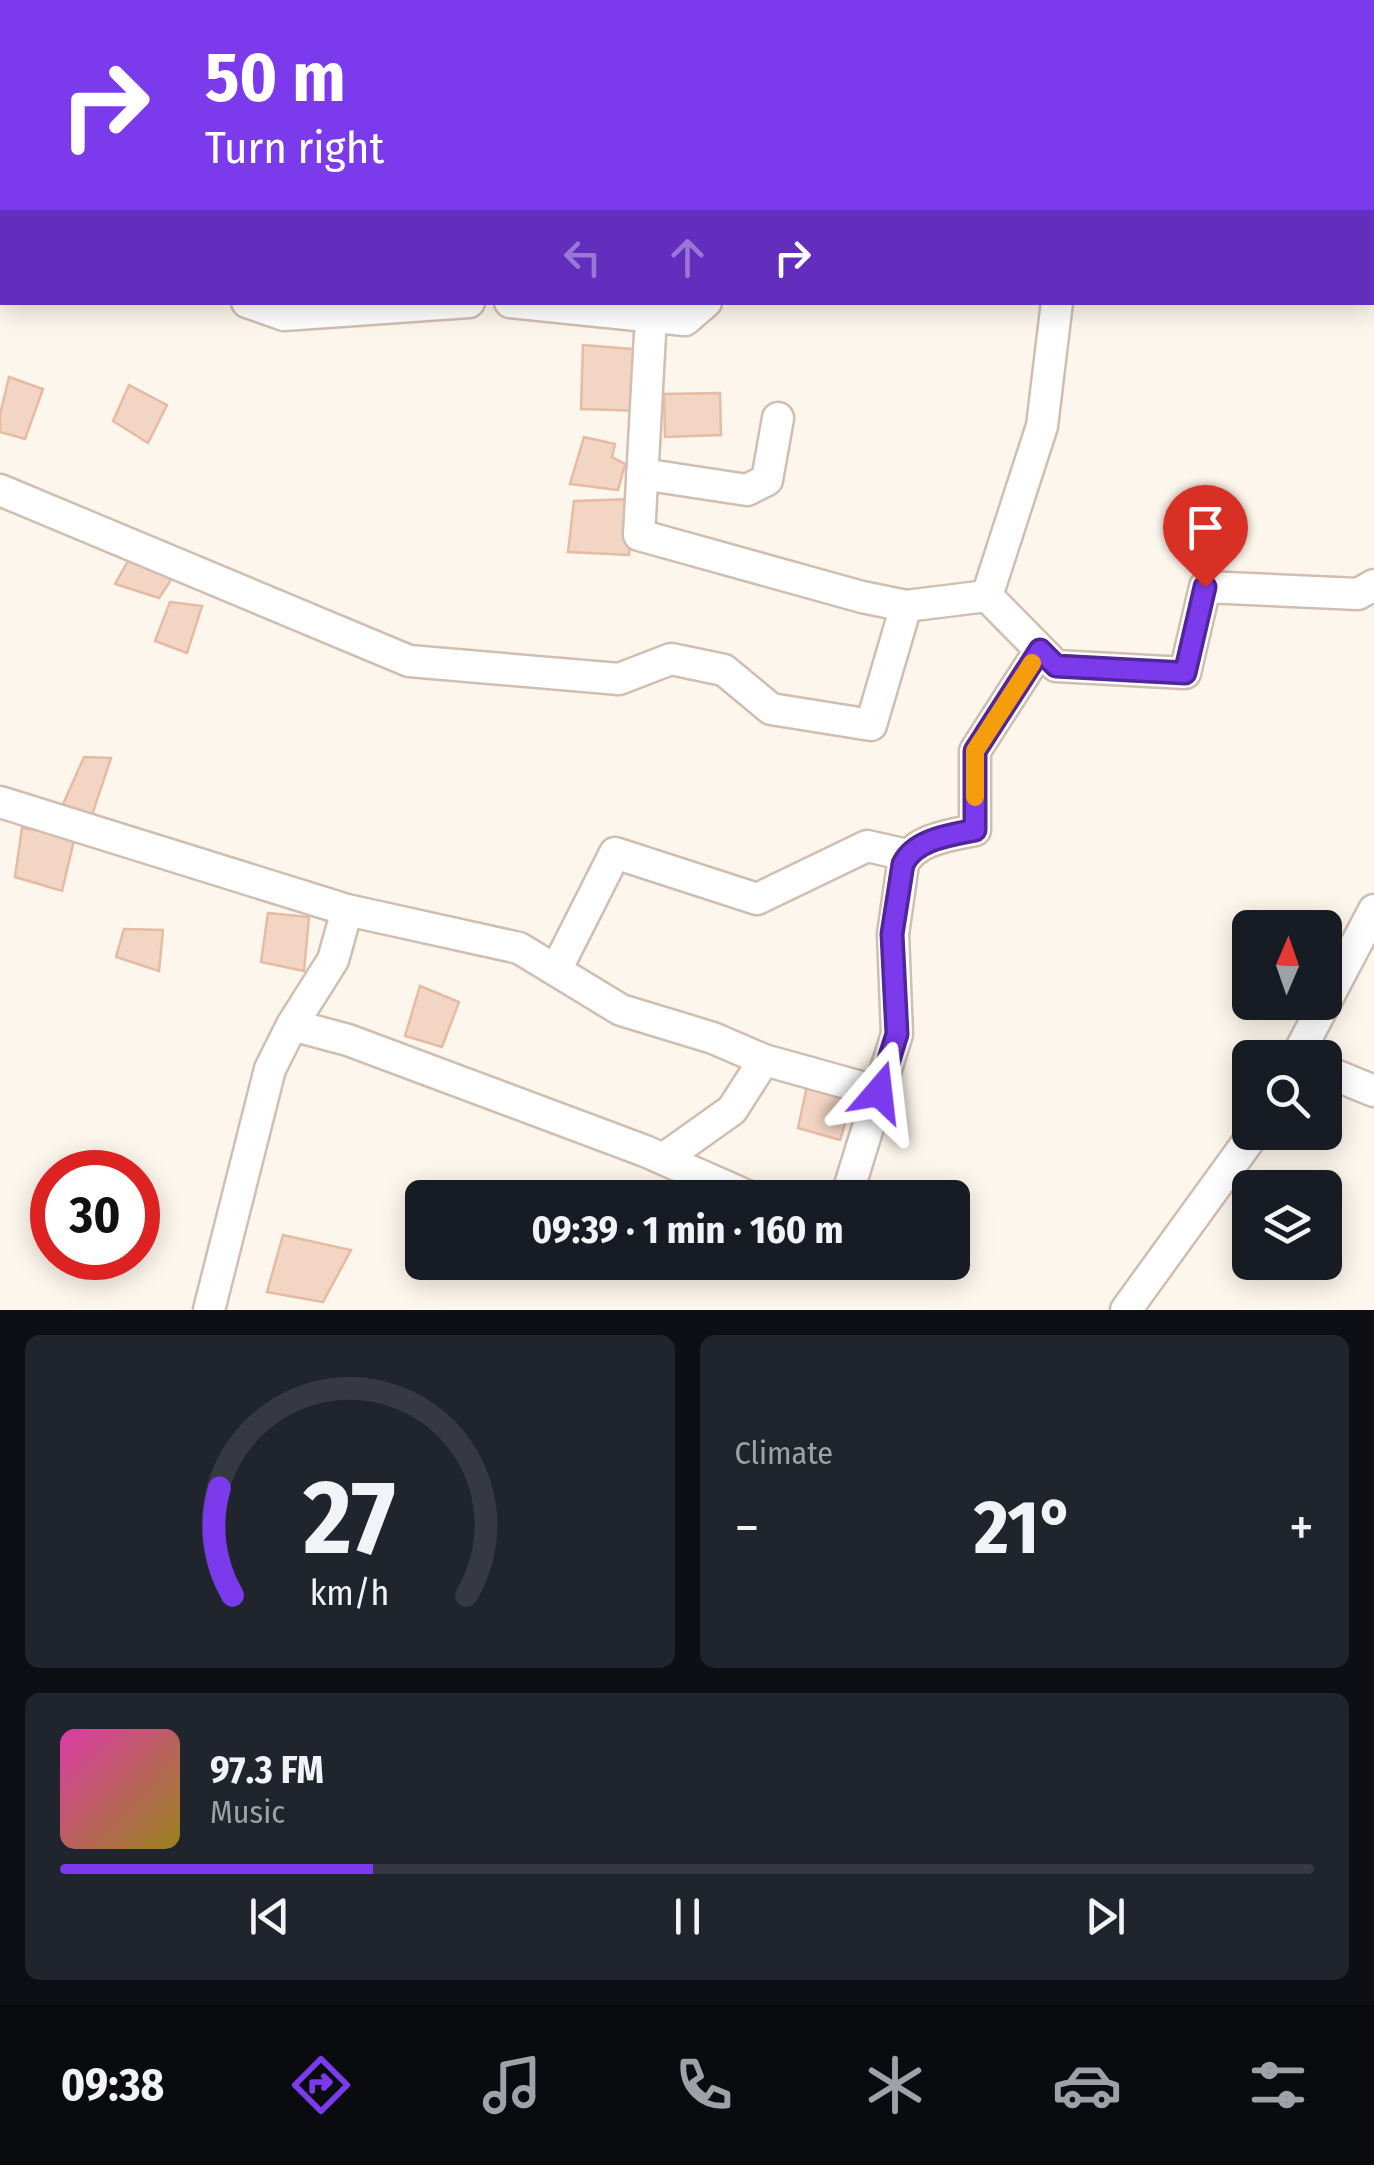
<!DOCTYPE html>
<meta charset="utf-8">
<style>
body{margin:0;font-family:"Fira Sans Condensed",sans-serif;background:#20242c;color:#f1f3f6;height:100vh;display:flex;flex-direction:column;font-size:38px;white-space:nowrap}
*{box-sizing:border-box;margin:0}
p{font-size:32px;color:#9ea1a6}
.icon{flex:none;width:55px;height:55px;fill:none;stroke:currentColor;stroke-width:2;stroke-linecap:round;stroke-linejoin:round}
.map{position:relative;height:1310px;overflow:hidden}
.panel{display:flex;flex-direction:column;gap:25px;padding:25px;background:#0d0f14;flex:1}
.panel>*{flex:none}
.hud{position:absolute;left:0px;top:0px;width:1375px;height:305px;box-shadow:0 5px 25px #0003;background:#7c3aed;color:#fff;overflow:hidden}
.needle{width:65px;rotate:2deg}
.controls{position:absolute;left:1232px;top:910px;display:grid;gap:20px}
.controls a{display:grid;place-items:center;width:110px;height:110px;border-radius:15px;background:#171b24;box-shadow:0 5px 25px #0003;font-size:50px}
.speed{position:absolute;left:30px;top:1150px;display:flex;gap:20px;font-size:50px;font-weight:700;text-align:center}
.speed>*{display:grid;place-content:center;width:130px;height:130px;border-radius:50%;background:#171b24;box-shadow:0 5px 25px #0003;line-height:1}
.speed .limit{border:15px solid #d22;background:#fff;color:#111}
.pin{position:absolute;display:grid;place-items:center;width:85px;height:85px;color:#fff;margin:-102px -42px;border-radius:50% 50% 50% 0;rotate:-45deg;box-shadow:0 0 10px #0007}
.pin .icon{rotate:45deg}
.me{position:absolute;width:110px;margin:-55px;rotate:17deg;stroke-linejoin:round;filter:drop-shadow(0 0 8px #0008)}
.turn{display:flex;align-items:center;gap:35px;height:210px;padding:0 40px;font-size:45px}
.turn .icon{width:130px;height:130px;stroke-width:2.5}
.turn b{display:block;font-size:70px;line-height:85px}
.lanes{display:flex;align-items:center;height:95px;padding:0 40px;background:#0003;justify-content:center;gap:50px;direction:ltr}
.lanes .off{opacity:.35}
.big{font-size:75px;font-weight:700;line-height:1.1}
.panel .widget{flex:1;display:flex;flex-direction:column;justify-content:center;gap:15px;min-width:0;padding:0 35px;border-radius:15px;background:#20242c}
.panel .dial{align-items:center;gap:0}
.dial svg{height:260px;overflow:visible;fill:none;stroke:#363941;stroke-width:7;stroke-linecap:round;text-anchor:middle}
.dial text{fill:#f1f3f6;stroke:none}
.song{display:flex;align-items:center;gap:30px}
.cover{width:120px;height:120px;border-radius:15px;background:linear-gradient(135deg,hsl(320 70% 55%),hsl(50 70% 35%))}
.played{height:10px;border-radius:5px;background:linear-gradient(90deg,#7c3aed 25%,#363941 25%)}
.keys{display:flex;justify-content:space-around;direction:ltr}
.heat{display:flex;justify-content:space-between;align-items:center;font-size:55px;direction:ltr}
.panel .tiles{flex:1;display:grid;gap:25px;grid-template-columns:1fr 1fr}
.widget:last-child{grid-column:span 2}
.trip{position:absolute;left:405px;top:1180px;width:565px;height:100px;border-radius:15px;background:#171b24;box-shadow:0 5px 25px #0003;font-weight:700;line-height:100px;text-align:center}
.dock{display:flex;height:160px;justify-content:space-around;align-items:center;background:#090b0e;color:#9ea1a6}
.dock .icon{width:70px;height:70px}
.dock .selected{color:#7c3aed}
.dock b{font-size:45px;color:#f1f3f6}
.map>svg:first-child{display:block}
.building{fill:#f3d5c3;stroke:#e6bba3;stroke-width:2.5}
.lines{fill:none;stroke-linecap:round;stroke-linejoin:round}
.street-casing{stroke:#d1beb0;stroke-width:35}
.street{stroke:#fff;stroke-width:30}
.route-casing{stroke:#51269a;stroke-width:25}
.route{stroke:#7c3aed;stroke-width:18}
.slow{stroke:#f59e0b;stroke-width:18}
</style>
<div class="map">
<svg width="1374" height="1310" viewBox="0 0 1374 1310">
<rect width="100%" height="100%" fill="#fdf6ec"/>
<path class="building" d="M528 0H569V2H528Z
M583 345 644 350 642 411 581 409Z
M9 377 43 389 25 439 0 432V415Z
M129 385 167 405 148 443 113 421Z
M720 393 721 435 665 437 664 394Z
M584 437 615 444 612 457 625 464 618 490 570 484Z
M633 499 629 555 568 552 574 501Z
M128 561 173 577 159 598 115 584Z
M170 602 202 606 187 653 155 641Z
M84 757 111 758 90 821 60 811Z
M22 828 75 836 62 891 15 877Z
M268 913 309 917 304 971 261 962Z
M124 929 163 930 159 971 116 957Z
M420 986 459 1002 442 1047 405 1036Z
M807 1086 852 1101 840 1140 798 1128Z
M283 1235 351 1250 323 1302 267 1292Z"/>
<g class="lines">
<g class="street-casing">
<path id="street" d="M134 0H180
M300 0 309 2
M824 2V0
M1084 2 1085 0
M0 214 2 215
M1372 275 1374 276
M247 302 284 315 469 302
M510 302 685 320 706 302
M651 316 639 535 862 597 906 606
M642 474 747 490 767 480 778 418
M0 490 409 661 619 679 671 659 724 670 771 709 871 725 906 606 987 596 1042 426 1057 302
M987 596 1056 666 1185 673 1205 587 1358 594 1374 585
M0 802 347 910 519 948 621 1010 713 1038 764 1060 732 1110 663 1159
M556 970 615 853 757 899 867 846 907 855
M292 1025 348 1040 645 1151 752 1198
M1296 1058 1374 910
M764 1060 879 1092
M1325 1071 1374 1091
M846 1198 897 1034 893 934 903 864C915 839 951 835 975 830V751L1040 650
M209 1310 270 1069 292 1025 333 960 347 910
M1126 1310 1255 1132"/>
</g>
<use href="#street" class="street"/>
</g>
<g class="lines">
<g class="route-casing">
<path id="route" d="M879 1092 897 1034 892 934 903 864C915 839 951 835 975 830V751L1040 650 1056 666 1185 673 1205 587"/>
</g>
<use href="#route" class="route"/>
<path class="slow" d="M975 797V751L1032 663"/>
</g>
</svg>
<div class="controls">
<a><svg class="needle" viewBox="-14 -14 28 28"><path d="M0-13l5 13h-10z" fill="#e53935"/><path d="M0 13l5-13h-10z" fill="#9ea1a6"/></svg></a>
<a><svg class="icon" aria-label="search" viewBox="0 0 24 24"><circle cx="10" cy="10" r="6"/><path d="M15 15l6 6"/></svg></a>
<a><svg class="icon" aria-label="layers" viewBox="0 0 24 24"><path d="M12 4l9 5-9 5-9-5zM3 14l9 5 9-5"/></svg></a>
</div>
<div class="speed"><div class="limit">30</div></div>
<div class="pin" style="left:1205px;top:587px;background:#d93025"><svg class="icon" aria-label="arrive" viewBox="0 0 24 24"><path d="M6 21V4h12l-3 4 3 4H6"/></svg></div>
<svg class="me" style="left:879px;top:1092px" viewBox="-20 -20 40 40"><path d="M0-17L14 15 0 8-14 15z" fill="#7c3aed" stroke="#fff" stroke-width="4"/></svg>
<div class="trip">09:39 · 1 min · 160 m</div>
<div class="hud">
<div class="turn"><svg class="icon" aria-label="right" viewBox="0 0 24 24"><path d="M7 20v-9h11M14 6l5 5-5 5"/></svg><div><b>50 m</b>Turn right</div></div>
<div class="lanes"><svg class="icon off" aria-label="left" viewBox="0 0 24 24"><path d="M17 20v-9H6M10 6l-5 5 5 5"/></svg><svg class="icon off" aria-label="ahead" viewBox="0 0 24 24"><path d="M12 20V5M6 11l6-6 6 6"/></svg><svg class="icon" aria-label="right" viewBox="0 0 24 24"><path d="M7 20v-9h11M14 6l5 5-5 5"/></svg></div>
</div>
</div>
<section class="panel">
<div class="tiles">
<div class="widget dial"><svg viewBox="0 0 100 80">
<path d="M14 69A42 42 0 1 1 86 69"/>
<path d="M14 69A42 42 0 0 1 10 36" stroke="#7c3aed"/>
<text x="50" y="56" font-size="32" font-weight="700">27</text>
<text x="50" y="72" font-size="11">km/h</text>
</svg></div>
<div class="widget"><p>Climate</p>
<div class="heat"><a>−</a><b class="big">21°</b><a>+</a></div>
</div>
<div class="widget">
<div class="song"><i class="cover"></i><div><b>97.3 FM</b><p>Music</p></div></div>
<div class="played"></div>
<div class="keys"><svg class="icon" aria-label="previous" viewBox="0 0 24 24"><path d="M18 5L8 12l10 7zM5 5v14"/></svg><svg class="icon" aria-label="pause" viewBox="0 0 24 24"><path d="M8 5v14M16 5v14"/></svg><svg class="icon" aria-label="next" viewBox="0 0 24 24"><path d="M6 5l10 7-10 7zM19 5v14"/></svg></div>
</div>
</div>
</section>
<nav class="dock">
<b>09:38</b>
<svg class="icon selected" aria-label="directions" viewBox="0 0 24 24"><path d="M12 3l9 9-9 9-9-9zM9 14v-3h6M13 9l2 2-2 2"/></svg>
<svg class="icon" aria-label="music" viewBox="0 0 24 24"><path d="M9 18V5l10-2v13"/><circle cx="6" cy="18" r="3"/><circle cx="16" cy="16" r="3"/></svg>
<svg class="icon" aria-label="phone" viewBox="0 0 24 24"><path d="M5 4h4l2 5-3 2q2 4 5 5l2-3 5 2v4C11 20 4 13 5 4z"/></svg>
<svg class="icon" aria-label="climate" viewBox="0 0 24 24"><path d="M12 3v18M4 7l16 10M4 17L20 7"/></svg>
<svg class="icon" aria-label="car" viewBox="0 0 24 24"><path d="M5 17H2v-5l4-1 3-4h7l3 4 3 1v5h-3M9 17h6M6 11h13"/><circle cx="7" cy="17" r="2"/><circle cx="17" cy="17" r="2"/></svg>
<svg class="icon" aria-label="filters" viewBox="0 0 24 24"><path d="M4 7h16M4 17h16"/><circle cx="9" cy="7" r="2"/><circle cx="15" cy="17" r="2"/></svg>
</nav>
